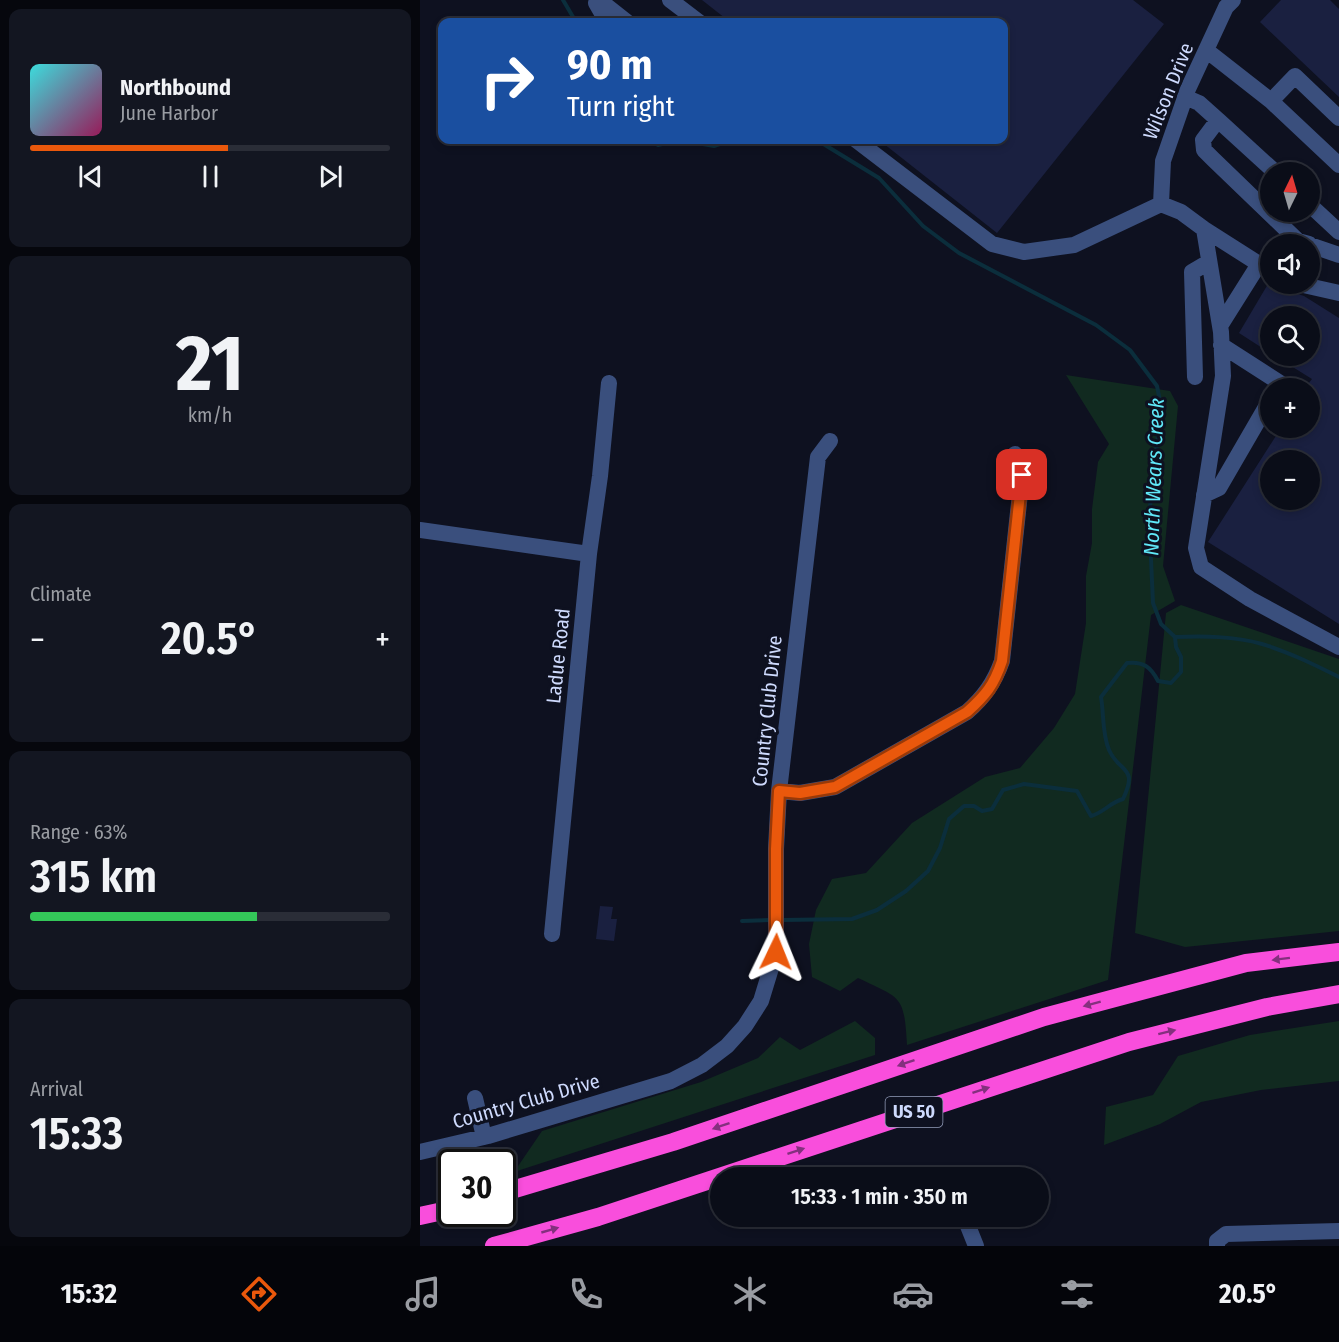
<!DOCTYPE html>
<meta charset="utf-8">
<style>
body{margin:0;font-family:"Fira Sans Condensed",sans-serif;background:#131621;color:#f1f3f6;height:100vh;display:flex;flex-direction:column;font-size:22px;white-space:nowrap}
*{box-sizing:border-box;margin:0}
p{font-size:20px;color:#999ca2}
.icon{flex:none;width:33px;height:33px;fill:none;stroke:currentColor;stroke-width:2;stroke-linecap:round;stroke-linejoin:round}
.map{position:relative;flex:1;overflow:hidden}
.sheet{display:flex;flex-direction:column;gap:9px;padding:9px;background:#06070d;width:420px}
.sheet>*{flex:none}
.guide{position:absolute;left:18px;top:18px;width:570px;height:126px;border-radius:12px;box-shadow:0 3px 9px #0003,0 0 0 2px #2a2d37;background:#1a4fa0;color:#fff;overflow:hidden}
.needle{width:39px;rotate:5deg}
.controls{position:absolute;left:840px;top:162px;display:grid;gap:12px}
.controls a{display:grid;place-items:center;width:60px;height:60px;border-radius:50%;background:#0a0d18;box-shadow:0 3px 9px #0003,0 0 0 2px #2a2d37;font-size:30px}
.speed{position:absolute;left:18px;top:1149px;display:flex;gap:12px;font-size:30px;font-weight:700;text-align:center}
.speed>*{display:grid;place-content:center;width:78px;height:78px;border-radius:50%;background:#0a0d18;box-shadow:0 3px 9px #0003,0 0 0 2px #2a2d37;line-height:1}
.speed .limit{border:3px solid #111;border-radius:9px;background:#fff;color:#111}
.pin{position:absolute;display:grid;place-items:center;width:51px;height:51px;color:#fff;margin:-26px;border-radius:12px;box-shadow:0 3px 9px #0006}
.me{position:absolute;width:66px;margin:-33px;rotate:2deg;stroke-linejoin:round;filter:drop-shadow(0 0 4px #0008)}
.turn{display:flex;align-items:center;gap:21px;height:126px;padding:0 30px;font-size:27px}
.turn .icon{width:78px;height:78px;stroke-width:2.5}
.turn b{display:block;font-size:42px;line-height:51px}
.big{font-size:45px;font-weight:600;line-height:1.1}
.sheet .card{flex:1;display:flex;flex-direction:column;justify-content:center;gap:9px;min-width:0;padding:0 21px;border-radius:12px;background:#131621}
.sheet .dial{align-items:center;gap:0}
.dial b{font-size:78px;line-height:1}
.song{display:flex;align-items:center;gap:18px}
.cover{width:72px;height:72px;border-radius:9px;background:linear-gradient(135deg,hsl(180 70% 55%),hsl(330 70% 35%))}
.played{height:6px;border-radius:3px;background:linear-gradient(90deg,#ea580c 55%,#2a2d37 55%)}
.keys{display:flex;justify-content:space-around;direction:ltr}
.heat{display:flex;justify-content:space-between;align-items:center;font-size:33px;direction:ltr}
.charge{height:9px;border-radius:4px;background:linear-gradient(90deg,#34c759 63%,#2a2d37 0)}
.trip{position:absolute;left:290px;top:1167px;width:339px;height:60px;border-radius:30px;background:#0a0d18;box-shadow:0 3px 9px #0003,0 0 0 2px #2a2d37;font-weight:600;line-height:60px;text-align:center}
.tab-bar{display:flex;height:96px;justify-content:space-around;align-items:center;background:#04050a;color:#999ca2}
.tab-bar .icon{width:42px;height:42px}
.tab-bar .on{color:#ea580c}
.tab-bar b{font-size:27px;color:#f1f3f6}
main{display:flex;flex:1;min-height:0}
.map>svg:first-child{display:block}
.green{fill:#112a20}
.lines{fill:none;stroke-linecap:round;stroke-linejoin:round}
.stream{stroke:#0b2e3c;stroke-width:4}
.building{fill:#1a2040;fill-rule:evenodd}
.minor{stroke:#3a4f7d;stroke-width:16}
.highway{stroke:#f94edc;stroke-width:18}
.oneway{fill:#84307e}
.route-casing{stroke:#983908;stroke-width:15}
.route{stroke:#ea580c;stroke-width:10}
.labels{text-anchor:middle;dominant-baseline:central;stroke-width:6;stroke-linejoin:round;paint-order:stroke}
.shield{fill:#0e1120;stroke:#949ebb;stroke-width:1.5}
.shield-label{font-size:18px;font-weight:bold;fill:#cedafd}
.street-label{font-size:20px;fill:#cedafd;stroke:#0e1120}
.water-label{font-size:21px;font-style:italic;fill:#60e9f9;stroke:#0e1120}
</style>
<main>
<section class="sheet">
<div class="card">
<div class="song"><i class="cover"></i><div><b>Northbound</b><p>June Harbor</p></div></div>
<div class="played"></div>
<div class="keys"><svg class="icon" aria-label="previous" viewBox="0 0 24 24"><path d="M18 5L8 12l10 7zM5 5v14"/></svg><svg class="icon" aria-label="pause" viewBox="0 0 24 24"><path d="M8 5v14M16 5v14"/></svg><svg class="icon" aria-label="next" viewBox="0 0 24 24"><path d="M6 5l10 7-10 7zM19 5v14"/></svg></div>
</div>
<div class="card dial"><b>21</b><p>km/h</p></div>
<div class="card"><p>Climate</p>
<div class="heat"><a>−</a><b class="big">20.5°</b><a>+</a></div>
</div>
<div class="card"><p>Range · 63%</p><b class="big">315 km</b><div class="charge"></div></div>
<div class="card"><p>Arrival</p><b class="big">15:33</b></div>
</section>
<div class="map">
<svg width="919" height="1246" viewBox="0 0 919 1246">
<rect width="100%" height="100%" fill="#0e1120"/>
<path class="green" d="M646 375 750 391 758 406 743 566 755 601 731 615 688 980 487 1045C484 995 482 999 438 978L420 991 392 977 389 944 396 910 412 879 446 873 492 823 565 777 600 768 634 728 655 694 666 623V576L672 543V509L678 462 689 444Z
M761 605 919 659V931L765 947 715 933 746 613Z
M435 1021 455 1038V1055L94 1172 122 1131 281 1082 338 1058 360 1037 380 1050Z
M919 1021V1081L841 1090 781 1102 740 1124 684 1145 686 1107 733 1095 758 1056 830 1035Z"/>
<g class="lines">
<path class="stream" d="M143 0 156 22
M228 140 238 145 260 140 294 146 311 140
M392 140 405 145 459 178 503 226 539 253 676 325 710 350 737 386 741 406 729 516 733 603 741 624 755 637C784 636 814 636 842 644 869 652 895 665 919 677
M362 920 432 919 457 910 486 891 508 871 520 848 529 819 544 806H554L562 811 572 809 583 790 604 784 657 791 671 816C685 812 689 803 703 799 719 766 699 773 689 750 682 734 684 714 681 697L707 663C723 661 731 667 738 681L751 683 761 672V657L756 647 755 637
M322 921 351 920"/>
</g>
<path class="building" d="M282 0H713L744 24 577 233 459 140H584V22H310Z
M861 0H910L919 9V97L840 22Z
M848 284H864L872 292 884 296 919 318V624L788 542 861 428H890V388H885L892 379 855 356H890V316H850V353L819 333ZM850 460H890V500H850Z
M180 906 193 907 191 919H197L194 941 176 939Z"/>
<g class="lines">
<path class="minor" d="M250 0 279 22
M187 22 176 3 188 7 207 22
M786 50 851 101 919 165
M765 97 779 103 798 120
M851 101 875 76 919 118
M436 140 572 244 604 252 654 245 741 204 761 212 784 229 801 332 803 376 776 548 781 567 830 599 919 647
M855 172 798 120 783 140 784 150 793 159 878 241 889 244
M741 204 743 161 768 89 806 7 813 0
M890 205 919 232
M784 229 839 264 800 326
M890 245 919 255
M879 284 919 293
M801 345 860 383 857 388
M775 377 772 272 789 262
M784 495 799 488 850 400
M0 530 169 554
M359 791 380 793 415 787 547 712C564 697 574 683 582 661L602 475 595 454
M132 934 169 554 180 476 189 383
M55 1098 64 1137
M0 1152 68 1136 251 1081 282 1065 307 1046 325 1026 341 1001 356 952V849L359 791 398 457 410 441
M544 1216 556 1246
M797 1246V1241L806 1234 919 1231"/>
<path class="highway" d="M82 1193 253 1142 624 1017 826 963 919 952
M0 1216 32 1209
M74 1246 178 1217 709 1042 847 1007 919 994"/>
</g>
<defs><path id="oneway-solid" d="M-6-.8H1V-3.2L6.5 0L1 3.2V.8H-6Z" transform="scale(1.5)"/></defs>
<g class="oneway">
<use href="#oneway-solid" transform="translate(861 959) rotate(173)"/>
<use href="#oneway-solid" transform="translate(672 1004) rotate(165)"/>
<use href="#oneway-solid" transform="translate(747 1032) rotate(-14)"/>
<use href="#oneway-solid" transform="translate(486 1063) rotate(161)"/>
<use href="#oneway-solid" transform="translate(561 1090) rotate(-18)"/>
<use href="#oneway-solid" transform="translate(301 1126) rotate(161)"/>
<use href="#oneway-solid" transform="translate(376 1151) rotate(-18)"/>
<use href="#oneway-solid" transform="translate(130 1230) rotate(-16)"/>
</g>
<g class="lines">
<g class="route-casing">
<path id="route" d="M356 952V849L359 791 380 793 415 787 547 712C566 695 574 685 582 661L602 475"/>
</g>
<use href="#route" class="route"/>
</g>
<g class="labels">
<rect class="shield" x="465.5" y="1097" width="57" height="30" rx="4.5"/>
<g class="shield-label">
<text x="494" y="1112">US 50</text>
</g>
<g class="street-label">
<text transform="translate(748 91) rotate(-68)">Wilson Drive</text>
<text transform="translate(138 656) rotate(-84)">Ladue Road</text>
<text transform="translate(347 711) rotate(-84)">Country Club Drive</text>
<text transform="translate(106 1101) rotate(-16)">Country Club Drive</text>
</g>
<g class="water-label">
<text transform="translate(734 477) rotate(-88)">North Wears Creek</text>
</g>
</g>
</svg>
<div class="controls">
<a><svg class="needle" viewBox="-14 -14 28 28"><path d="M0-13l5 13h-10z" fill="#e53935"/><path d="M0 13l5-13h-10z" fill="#999ca2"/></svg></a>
<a><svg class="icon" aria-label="sound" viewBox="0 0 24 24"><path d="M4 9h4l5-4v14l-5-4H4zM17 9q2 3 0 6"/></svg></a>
<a><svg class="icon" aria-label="search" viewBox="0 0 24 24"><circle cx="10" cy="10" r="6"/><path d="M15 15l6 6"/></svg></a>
<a>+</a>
<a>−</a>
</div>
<div class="speed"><div class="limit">30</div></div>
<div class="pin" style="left:602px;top:475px;background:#d93025"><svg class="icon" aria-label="arrive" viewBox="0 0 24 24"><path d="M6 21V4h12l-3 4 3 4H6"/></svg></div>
<svg class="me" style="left:356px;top:952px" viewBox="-20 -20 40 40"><path d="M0-17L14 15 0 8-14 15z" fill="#ea580c" stroke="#fff" stroke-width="4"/></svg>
<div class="trip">15:33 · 1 min · 350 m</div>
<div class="guide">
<div class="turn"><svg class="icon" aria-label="right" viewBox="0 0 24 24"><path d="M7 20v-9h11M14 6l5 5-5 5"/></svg><div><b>90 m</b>Turn right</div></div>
</div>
</div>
</main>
<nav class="tab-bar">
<b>15:32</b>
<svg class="icon on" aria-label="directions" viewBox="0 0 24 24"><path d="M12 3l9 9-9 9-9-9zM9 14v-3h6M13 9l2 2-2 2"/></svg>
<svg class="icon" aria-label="music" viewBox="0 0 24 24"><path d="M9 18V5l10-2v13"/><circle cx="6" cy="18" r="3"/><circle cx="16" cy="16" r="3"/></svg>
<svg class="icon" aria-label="phone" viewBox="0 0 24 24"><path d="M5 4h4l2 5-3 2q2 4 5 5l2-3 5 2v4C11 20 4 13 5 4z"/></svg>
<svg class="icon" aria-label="climate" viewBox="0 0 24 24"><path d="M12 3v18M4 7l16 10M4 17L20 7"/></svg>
<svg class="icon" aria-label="car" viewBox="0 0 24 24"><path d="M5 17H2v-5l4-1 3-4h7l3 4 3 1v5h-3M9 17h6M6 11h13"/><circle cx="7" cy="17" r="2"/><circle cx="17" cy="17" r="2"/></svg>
<svg class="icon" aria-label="filters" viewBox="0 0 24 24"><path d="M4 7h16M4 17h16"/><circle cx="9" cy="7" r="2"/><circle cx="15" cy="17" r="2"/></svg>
<b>20.5°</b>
</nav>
